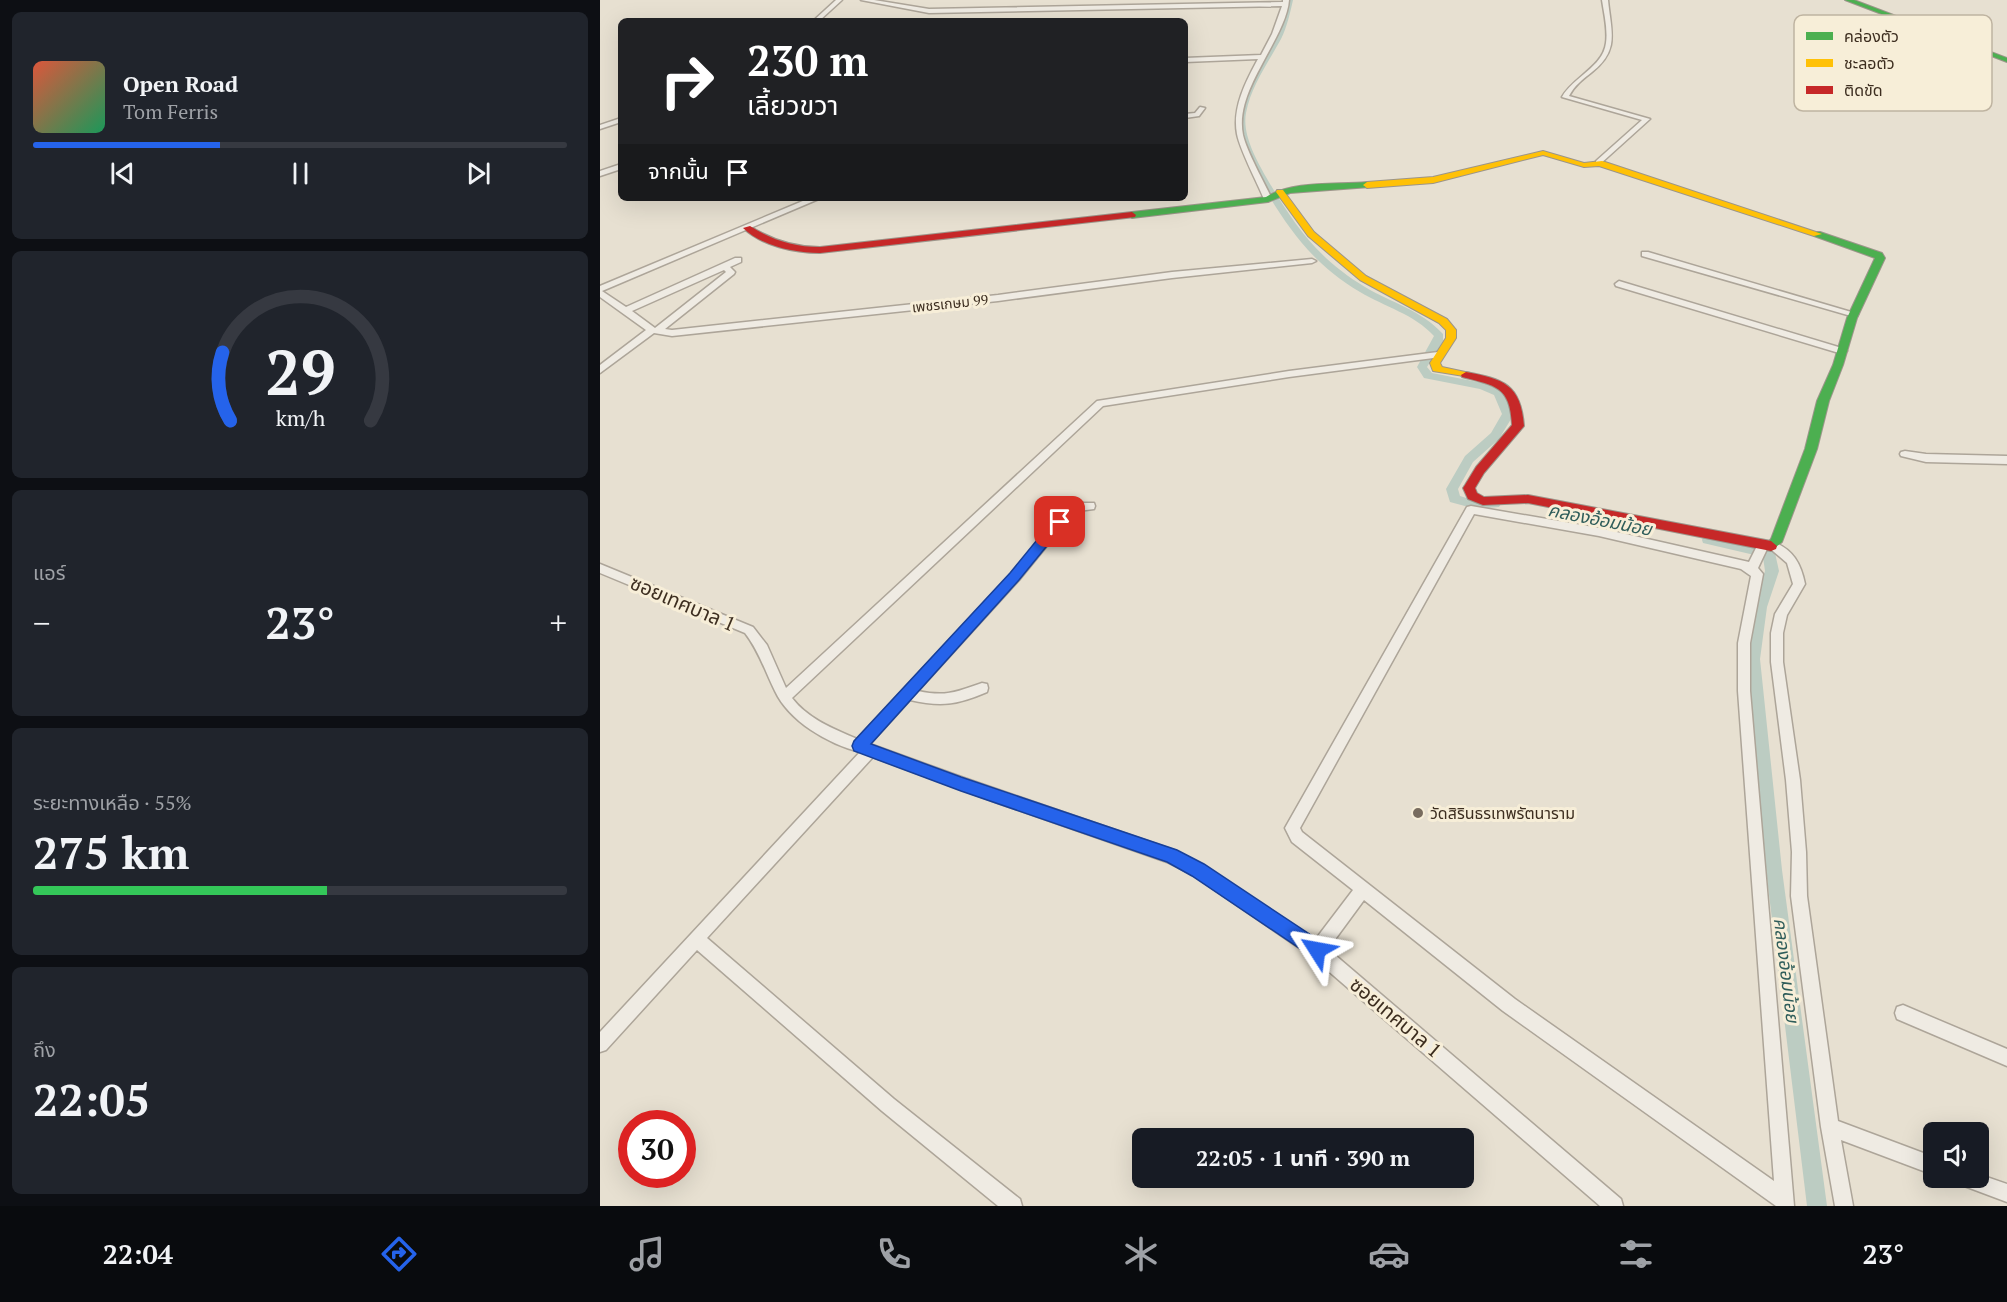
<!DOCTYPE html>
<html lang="th">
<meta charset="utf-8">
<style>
body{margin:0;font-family:"PT Serif","Noto Sans Thai",serif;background:#20242c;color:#f1f3f6;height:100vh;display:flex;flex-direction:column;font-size:22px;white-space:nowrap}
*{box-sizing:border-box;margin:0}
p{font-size:20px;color:#9ea1a6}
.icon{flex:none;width:33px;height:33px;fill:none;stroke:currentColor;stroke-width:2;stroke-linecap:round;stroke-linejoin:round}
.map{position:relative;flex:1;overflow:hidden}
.panel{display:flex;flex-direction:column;gap:12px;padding:12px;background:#0d0f14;width:600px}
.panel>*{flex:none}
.top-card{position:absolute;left:18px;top:18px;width:570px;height:183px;border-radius:9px;box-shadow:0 6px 24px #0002;background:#202124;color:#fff;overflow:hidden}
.buttons{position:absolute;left:1323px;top:1122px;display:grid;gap:12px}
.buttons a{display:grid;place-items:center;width:66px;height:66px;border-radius:9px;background:#171b24;box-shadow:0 6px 24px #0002;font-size:30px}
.speed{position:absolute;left:18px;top:1110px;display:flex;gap:12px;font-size:30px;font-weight:700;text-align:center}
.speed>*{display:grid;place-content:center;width:78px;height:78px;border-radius:50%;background:#171b24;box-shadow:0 6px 24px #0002;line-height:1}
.speed .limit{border:9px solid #d22;background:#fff;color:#111}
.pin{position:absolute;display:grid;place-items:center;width:51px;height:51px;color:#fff;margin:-26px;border-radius:12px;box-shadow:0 3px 9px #0006}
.me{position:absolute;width:66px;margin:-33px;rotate:304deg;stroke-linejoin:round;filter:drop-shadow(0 0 4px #0008)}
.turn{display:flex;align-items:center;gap:21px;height:126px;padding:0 30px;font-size:27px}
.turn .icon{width:78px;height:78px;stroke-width:2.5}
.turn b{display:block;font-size:42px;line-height:51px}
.then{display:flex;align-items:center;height:57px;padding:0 30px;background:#0003;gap:12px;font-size:22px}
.big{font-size:45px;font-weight:700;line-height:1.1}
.panel .tile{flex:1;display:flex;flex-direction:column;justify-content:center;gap:9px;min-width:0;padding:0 21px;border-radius:9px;background:#20242c}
.panel .dial{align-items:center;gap:0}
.dial svg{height:156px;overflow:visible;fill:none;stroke:#363941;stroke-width:7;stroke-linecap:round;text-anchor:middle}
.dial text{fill:#f1f3f6;stroke:none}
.song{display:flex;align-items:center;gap:18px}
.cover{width:72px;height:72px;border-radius:9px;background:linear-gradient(135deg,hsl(10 70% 55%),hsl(150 70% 35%))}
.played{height:6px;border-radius:3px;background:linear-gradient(90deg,#2563eb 35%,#363941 35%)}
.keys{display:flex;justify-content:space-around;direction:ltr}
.heat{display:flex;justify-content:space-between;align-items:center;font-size:33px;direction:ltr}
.charge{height:9px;border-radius:4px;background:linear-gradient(90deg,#34c759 55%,#363941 0)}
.trip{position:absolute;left:532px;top:1128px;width:342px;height:60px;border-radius:9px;background:#171b24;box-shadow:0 6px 24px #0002;font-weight:700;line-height:60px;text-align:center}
.tab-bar{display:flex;height:96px;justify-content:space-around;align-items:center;background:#090b0e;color:#9ea1a6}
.tab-bar .icon{width:42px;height:42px}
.tab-bar .selected{color:#2563eb}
.tab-bar b{font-size:27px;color:#f1f3f6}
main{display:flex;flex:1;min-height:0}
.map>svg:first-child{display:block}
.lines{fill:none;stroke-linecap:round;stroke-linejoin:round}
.canal{fill:#bcccc2;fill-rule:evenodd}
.street-casing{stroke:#ada599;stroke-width:3}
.fast-casing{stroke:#9c958a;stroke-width:2}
.slow-casing{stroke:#9c958a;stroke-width:2}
.jam-casing{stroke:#9c958a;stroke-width:2}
.street{fill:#efebe3;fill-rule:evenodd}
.fast{fill:#4caf50;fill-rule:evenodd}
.slow{fill:#ffc107;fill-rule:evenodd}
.jam{fill:#c62828;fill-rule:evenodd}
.route{fill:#2563eb;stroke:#184099;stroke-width:1.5}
.poi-dot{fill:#786c5e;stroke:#f7eed8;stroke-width:2}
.labels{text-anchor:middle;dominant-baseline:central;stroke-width:6;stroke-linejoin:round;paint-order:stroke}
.far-street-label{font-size:14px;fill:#3d2e20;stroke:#f7eed8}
.poi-label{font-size:16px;fill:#3d2e20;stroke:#f7eed8;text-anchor:start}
.water-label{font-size:18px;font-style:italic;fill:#2f5d5a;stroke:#f7eed8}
.near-street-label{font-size:20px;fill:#3d2e20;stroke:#f7eed8}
.key{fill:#f7eed8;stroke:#bfb4a1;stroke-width:1.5}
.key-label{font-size:16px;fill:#3d2e20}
</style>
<main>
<section class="panel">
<div class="tile">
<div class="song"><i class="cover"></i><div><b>Open Road</b><p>Tom Ferris</p></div></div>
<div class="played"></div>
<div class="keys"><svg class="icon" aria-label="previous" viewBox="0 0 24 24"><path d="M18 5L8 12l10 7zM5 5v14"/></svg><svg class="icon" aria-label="pause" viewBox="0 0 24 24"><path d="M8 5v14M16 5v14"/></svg><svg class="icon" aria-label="next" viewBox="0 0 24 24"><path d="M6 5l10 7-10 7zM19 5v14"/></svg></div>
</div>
<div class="tile dial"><svg viewBox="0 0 100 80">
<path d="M14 69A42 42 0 1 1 86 69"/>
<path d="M14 69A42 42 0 0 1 10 34" stroke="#2563eb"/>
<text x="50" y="56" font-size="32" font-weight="700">29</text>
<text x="50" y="72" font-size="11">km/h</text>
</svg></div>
<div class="tile"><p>แอร์</p>
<div class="heat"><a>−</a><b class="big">23°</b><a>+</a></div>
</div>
<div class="tile"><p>ระยะทางเหลือ · 55%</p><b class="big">275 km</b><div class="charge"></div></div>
<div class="tile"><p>ถึง</p><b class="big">22:05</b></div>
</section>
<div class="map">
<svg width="1407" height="1206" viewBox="0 0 1407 1206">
<rect width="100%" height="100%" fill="#e7e0d1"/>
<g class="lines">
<path class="canal" d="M687 0H693C690 13 687 27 681 39 668 63 651 86 646 113 642 134 656 159 666 177 694 225 717 258 765 287 792 303 821 310 843 334V341L827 367 832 373 883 383 903 391 914 414 899 439 873 462 858 489 860 496 876 501 895 500 901 504 899 507 876 509 850 502 846 489 865 456 891 433 902 414 894 395 880 389 824 378 817 367 834 336C814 314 785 307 760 292 711 263 686 226 658 177 648 159 634 134 638 113 644 86 661 63 674 39 680 27 684 13 687 0Z
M1108 535 1169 548 1175 553 1179 571 1167 607 1160 659 1182 870 1227 1206H1207L1166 870 1146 659 1153 607 1165 571 1163 557 1103 543 1102 540 1103 537Z"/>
<g class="street-casing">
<path id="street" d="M236 0H242L219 21H213Z
M261 0H274L329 9 683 2V0H689C688 16 677 36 669 51 656 76 637 106 643 135 647 152 664 182 672 199L668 201 664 199C657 182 640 150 637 134 632 108 646 81 658 59L585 62V58L661 55 672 34 682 6 329 13Z
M1002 0H1008C1011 32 1020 50 992 72 983 79 974 86 969 96L1050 119 999 165H996V161L1042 120 962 97C973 77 1003 67 1006 43 1008 29 1004 14 1002 0Z
M600 107 605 108 599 116 585 118V114L595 113Z
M21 118V122L0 129V125Z
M21 164V169L0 176V171Z
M210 198H221L2 291 26 307 135 258H141V262L130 267 135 272 134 274 65 329 72 330 398 295 572 272 712 259 716 261 712 263 572 278 398 301 72 336 54 333 0 373V365L46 330 0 297V286ZM124 270 126 272 55 328 32 311Z
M1042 252H1048L1258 314 1257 316H1251L1042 256Z
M1019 281 1245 349 1247 351 1242 354 1239 353 1016 286 1015 284Z
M838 352 841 353V357L689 377 503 406 192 698C208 719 234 729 257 739L411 574 464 509 475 503H494L495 506 494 509 478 511 472 515 419 580 318 691C346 697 356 692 382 683L387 684 388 688 387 692C357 705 341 707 310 700L270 744 364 778 576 851 603 865 715 940 753 890 692 842 685 828 867 507 871 506 999 528 1149 562 1157 546H1165L1167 549 1158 568 1163 574 1150 643V691L1194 1206H1176L903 1011 764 900 728 949 1021 1199 1023 1206H1000L711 956 593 875 567 862 398 803 273 757 107 938 294 1099 420 1199 422 1206H398L282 1111 97 950 6 1050 0 1052V1032L260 752C228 744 189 721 175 691 165 671 159 651 145 633L0 573V564L153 627 167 645 186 688 497 401 689 371ZM874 514 999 536 1141 569 1151 576 1138 643V691L1174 1181 915 999 702 832 700 828Z
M1305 451 1326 454 1407 456V464L1326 462 1301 456 1300 454 1301 452Z
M1173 542C1193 549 1201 564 1205 584L1187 615 1183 633V662L1200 780 1206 852 1207 896 1238 1121 1334 1157V1175L1241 1140 1253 1206H1235L1221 1127 1191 896 1192 852 1186 780 1171 662V633L1175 614 1193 584 1187 563 1167 546Z
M1303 1005 1407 1049V1066L1297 1019 1295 1013 1297 1007Z
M1378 1174 1407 1184V1202L1359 1184 1356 1178H1378Z"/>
</g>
<g class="fast-casing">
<path id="fast" d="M1245 0H1254L1407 58V62Z
M767 182 771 185 770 187 690 193 668 202 532 218 528 215 532 212 666 197C694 180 735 185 767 182Z
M1214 232H1220L1282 253 1285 258 1257 318 1243 365 1229 401 1217 449 1182 542 1171 551 1165 546 1171 539 1205 449 1217 401 1233 365 1247 318 1275 258 1214 236Z"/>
</g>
<g class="slow-casing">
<path id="slow" d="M943 151 984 163 1002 161 1222 234 1214 236 999 166 984 167 943 155 833 183 767 188 763 185 767 182 833 177Z
M677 190H683L714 232 766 276 847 319 856 330V338L840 363 842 367 870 373V377L833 371 830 363 846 338V330L839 323 760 280 708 236 676 192Z"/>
</g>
<g class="jam-casing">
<path id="jam" d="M532 212 536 215 535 217 220 253C194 253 162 246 143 228L150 226C172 240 194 247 220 247Z
M866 372C903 379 921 384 924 426L884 473 875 488 877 493 884 497 928 495 1171 541 1177 546 1176 549 1171 551 928 503 883 505 868 499 863 488 865 485 876 467 912 425C910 386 896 386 862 377L861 375Z"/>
</g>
<use href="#street" class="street"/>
<use href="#fast" class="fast"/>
<use href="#slow" class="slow"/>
<use href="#jam" class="jam"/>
</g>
<path class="route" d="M460 517 466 522 464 525 419 580 271 744 361 777 577 850 604 864 723 943 726 950 723 956 717 959 711 956 592 876 567 862 361 791 254 751 252 746 254 741 410 573 455 518Z"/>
<circle class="poi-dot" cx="818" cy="813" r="6"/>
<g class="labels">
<g class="far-street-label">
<text transform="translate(350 303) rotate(-6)">เพชรเกษม 99</text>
</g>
<g class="poi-label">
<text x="830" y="813">วัดสิรินธรเทพรัตนาราม</text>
</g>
<g class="water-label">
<text transform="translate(1000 519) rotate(11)">คลองอ้อมน้อย</text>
<text transform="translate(1187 970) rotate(83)">คลองอ้อมน้อย</text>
</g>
<g class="near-street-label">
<text transform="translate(83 603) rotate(23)">ซอยเทศบาล 1</text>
<text transform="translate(796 1017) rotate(40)">ซอยเทศบาล 1</text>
</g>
</g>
<rect x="1194" y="15" width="198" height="96" rx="9" class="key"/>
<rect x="1206" y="32" width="27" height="8" fill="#4caf50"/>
<rect x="1206" y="59" width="27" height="8" fill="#ffc107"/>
<rect x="1206" y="86" width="27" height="8" fill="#c62828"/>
<g class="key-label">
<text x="1244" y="42">คล่องตัว</text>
<text x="1244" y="69">ชะลอตัว</text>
<text x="1244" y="96">ติดขัด</text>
</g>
</svg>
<div class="buttons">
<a><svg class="icon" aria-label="sound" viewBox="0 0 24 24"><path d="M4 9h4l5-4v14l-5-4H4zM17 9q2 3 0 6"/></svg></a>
</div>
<div class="speed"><div class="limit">30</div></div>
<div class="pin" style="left:460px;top:522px;background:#d93025"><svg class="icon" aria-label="arrive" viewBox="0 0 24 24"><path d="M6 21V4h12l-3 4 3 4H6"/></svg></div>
<svg class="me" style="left:717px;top:950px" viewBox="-20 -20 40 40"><path d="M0-17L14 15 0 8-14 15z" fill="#2563eb" stroke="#fff" stroke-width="4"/></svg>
<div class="trip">22:05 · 1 นาที · 390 m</div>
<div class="top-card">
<div class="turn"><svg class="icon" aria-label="right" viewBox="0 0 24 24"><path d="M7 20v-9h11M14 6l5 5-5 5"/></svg><div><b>230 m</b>เลี้ยวขวา</div></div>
<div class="then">จากนั้น<svg class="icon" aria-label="arrive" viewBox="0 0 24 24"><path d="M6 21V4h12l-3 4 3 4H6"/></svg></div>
</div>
</div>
</main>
<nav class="tab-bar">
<b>22:04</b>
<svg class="icon selected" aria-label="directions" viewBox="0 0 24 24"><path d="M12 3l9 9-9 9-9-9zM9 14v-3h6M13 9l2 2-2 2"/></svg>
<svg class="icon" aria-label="music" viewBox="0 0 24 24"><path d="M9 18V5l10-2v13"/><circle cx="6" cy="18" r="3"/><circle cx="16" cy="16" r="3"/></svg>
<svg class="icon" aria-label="phone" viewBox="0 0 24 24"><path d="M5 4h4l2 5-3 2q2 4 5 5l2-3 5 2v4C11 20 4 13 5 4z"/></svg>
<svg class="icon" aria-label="climate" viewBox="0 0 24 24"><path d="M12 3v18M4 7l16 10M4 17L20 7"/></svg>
<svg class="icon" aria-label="car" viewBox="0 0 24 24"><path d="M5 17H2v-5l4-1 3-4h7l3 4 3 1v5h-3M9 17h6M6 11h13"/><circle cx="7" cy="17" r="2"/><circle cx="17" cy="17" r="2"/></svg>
<svg class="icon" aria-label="filters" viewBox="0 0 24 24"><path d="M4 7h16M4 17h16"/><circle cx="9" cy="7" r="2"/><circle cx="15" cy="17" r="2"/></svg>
<b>23°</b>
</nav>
